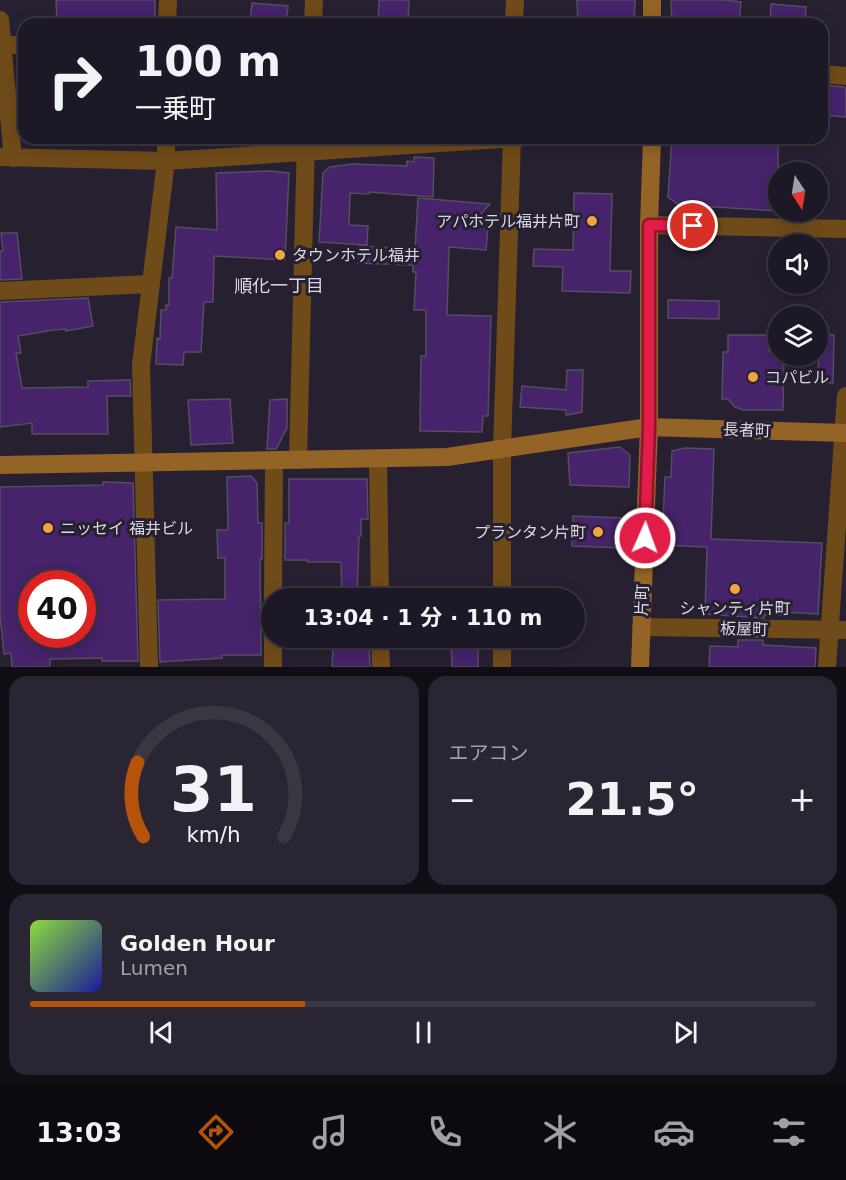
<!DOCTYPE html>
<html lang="ja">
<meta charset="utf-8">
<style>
body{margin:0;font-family:"DejaVu Sans","Noto Sans JP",sans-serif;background:#2a2532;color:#f1f3f6;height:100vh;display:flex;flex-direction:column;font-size:22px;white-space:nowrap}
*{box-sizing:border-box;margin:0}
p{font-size:20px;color:#a0a0a7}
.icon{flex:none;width:33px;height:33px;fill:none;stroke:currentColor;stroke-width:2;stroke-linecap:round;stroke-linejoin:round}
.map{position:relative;height:667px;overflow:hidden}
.sheet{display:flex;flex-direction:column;gap:9px;padding:9px;background:#100d14;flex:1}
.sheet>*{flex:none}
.banner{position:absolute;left:18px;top:18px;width:810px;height:126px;border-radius:18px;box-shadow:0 3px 15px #0003,0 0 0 2px #3b3742;background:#1d1825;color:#f1f3f6;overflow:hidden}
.needle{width:39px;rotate:168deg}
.buttons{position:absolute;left:768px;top:162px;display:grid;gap:12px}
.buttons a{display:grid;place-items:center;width:60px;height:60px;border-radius:50%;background:#1d1825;box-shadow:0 3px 15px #0003,0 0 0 2px #3b3742;font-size:30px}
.speed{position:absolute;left:18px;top:570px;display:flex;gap:12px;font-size:30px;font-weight:700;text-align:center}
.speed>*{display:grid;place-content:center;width:78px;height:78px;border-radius:50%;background:#1d1825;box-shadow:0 3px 15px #0003,0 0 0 2px #3b3742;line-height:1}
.speed .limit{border:9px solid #d22;background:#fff;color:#111}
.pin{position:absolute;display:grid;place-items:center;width:51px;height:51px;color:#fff;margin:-26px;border:3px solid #fff;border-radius:50%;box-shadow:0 2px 6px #0007}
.me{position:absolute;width:66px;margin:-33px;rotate:2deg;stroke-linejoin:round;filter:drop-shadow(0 0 4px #0008)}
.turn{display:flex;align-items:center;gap:21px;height:126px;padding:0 18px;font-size:27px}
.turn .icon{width:78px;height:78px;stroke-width:2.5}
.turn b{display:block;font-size:42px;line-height:51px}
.big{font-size:45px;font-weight:700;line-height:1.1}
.sheet .tile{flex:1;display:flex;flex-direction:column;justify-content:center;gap:9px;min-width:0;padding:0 21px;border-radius:18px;background:#2a2532}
.sheet .dial{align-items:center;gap:0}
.dial svg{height:156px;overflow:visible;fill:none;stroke:#3b3742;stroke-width:7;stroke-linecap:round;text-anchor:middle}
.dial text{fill:#f1f3f6;stroke:none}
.song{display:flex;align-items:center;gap:18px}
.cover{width:72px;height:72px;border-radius:9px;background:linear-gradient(135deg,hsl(90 70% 55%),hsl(240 70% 35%))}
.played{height:6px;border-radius:3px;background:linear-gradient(90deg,#b45309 35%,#3b3742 35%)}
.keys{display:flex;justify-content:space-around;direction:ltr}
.heat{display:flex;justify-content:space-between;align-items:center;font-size:33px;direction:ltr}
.sheet .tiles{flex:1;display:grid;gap:9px;grid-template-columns:1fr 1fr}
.tile:last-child{grid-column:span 2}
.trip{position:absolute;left:261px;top:588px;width:324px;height:60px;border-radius:30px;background:#1d1825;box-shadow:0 3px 15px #0003,0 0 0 2px #3b3742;font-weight:700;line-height:60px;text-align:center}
.menu{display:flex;height:96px;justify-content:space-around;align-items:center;background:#0c0a0f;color:#a0a0a7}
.menu .icon{width:42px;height:42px}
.menu .on{color:#b45309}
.menu b{font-size:27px;color:#f1f3f6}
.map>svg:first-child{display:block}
.building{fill:#46236a;stroke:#554d61;stroke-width:1.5;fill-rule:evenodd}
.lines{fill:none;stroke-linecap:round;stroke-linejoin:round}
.street{stroke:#704b1a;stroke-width:18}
.secondary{stroke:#936425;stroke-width:18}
.route-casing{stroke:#92132f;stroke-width:15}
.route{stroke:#e11d48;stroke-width:10}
.poi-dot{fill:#f1a540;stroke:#272031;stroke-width:2}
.labels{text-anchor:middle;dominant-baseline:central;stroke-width:6;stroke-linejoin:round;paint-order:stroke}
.poi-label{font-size:16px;fill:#dbd7e3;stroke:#272031;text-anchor:start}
.street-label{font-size:16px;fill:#dbd7e3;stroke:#272031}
.neighbourhood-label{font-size:18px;fill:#dbd7e3;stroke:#272031}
</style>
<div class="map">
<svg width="846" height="667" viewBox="0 0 846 667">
<rect width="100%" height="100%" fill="#272031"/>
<path class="building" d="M56 0H155V24H120V21L89 22V20L57 22Z
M379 0H409L408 24H378Z
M577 0H635L634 24H578Z
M671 0H725L741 2 739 24H672Z
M252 3 288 6 286 24H250Z
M771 4 806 7 805 24H770Z
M822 85 844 87 846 89V117L822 115Z
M672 138H778V211L699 206V208L681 207 668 197Z
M414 157 434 158 433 197 369 192V194L350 193 349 225 368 226 367 245 319 242 323 173 330 167 352 164 407 166V161L414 162Z
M271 171 289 173 285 260 214 256 213 302H204L201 352H184L183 365 156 364 157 338 160 339 161 310H166V305H169V278H172L176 227 217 230 216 173Z
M574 193 612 194 610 271H631L630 293 562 291 563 267 533 266 534 249 573 250Z
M418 198 490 204 479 216 488 228 486 250 449 247 447 315 491 316 488 416H483L482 432 420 431 421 356H426V310H414L416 272H413V265L358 263 359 246 415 249Z
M1 233H17L22 279 0 280V251H3Z
M88 298 93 326 66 331V329L53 330 18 336 21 353H16L22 388 88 387V381L130 380 131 396H107L108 434H32V423L0 427V302Z
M668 300 719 301V319L668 318Z
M819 334 834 335 833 383 818 382Z
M728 335H769V351L778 352V356H784L783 410H743L735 407 728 399H722L723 352H728Z
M567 370H583L582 412 566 415V410L520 407 522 386 566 390Z
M230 399 233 443 191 445 188 400Z
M287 399V428L276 449H267L270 400Z
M620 447 630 455 629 487 570 485 568 453Z
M685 448 714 449 711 539 822 543 818 614 783 612V615H764V618L705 614 707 547 662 545 665 477H671L672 451Z
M251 476 257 483 258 523H262V559H260L261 655H222V658L160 662 158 600 225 599V558H218L217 530H228L227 477Z
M289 479H367L368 519H361V536H359L357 598H342L341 562H307V560H285V523H289Z
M103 482 133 483 138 661H102V658L50 659V667H12L11 653 4 654 0 616V487L103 485ZM41 581H82V634H32V584H41Z
M573 516 625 518 624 548 572 546Z
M451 638H478V667H452Z
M738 640H763V645L816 648 815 667H709L710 646 738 647Z
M333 647 369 648 370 667H332Z"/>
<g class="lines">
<path class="street" d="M0 20 13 158
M167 24 168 0
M313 24 314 0
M514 24 515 0
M2 45H24
M822 74 846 76
M0 157 166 161 519 138
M649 225 846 229
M0 291 151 284
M378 458 380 598
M298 460 306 138
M273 598 274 461
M502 598V450L512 138
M641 627 846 630
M380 638 381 667
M502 638V667
M149 667 141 365 166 161V138
M273 667V638
M827 667 846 396"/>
<path class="secondary" d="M652 24V0
M0 465 447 457 649 427 846 433
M640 667 649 427V225L652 138"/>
</g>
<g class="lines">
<g class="route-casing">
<path id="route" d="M645 538 649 427V225L693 226"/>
</g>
<use href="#route" class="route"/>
</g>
<g class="poi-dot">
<circle cx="592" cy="221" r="6"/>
<circle cx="280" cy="255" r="6"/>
<circle cx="753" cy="377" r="6"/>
<circle cx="48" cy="528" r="6"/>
<circle cx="598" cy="532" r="6"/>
<circle cx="735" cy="589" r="6"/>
</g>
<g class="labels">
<g class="poi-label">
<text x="580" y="221" text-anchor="end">アパホテル福井片町</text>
<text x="292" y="255">タウンホテル福井</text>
<text x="765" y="377">コパビル</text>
<text x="60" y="528">ニッセイ 福井ビル</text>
<text x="586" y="532" text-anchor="end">プランタン片町</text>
<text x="735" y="608" text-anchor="middle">シャンティ片町</text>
</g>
<g class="street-label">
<text transform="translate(747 430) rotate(2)">長者町</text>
<text transform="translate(642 600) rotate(-88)">片町</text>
<text transform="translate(744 629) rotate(1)">板屋町</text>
</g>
<g class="neighbourhood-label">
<text x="279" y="285">順化一丁目</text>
</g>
</g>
</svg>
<div class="buttons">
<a><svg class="needle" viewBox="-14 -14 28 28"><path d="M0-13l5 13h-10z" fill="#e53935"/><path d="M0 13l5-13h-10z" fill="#a0a0a7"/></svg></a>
<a><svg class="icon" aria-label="sound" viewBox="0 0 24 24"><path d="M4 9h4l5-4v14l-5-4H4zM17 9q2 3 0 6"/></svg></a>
<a><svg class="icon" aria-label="layers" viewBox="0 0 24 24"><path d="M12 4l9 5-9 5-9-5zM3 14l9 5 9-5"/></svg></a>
</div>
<div class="speed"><div class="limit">40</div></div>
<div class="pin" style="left:693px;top:226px;background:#d93025"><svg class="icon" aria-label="arrive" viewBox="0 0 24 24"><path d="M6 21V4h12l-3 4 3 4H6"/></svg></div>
<svg class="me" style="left:645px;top:538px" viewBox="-20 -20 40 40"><circle r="17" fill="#e11d48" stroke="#fff" stroke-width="3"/><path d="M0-11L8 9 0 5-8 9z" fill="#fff"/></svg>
<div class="trip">13:04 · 1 分 · 110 m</div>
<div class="banner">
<div class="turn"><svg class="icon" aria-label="right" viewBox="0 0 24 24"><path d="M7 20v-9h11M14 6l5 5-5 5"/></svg><div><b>100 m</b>一乗町</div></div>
</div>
</div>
<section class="sheet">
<div class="tiles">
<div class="tile dial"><svg viewBox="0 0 100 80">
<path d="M14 69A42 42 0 1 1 86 69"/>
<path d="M14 69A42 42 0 0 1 11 31" stroke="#b45309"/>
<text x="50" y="56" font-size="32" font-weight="700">31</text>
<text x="50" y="72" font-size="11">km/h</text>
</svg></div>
<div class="tile"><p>エアコン</p>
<div class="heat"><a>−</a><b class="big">21.5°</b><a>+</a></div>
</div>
<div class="tile">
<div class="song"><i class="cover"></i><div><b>Golden Hour</b><p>Lumen</p></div></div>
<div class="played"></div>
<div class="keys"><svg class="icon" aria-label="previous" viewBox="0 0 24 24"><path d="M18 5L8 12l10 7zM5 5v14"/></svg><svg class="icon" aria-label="pause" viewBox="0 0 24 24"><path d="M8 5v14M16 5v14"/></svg><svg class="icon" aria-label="next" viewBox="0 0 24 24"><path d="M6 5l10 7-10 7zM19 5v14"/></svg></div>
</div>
</div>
</section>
<nav class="menu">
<b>13:03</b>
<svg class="icon on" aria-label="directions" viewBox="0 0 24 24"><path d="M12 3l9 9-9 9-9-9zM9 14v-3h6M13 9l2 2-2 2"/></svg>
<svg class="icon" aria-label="music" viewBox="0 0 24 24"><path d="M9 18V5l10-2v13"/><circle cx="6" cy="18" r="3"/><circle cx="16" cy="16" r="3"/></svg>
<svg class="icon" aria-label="phone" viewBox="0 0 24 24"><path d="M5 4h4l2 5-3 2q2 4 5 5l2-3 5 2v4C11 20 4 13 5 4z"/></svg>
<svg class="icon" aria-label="climate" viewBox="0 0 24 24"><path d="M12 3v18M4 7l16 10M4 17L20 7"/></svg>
<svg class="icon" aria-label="car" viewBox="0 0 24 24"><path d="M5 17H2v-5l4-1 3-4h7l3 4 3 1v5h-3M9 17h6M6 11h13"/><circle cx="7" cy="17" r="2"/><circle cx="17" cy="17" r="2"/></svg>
<svg class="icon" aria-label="filters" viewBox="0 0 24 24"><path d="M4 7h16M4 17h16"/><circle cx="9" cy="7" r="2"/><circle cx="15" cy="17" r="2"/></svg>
</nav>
